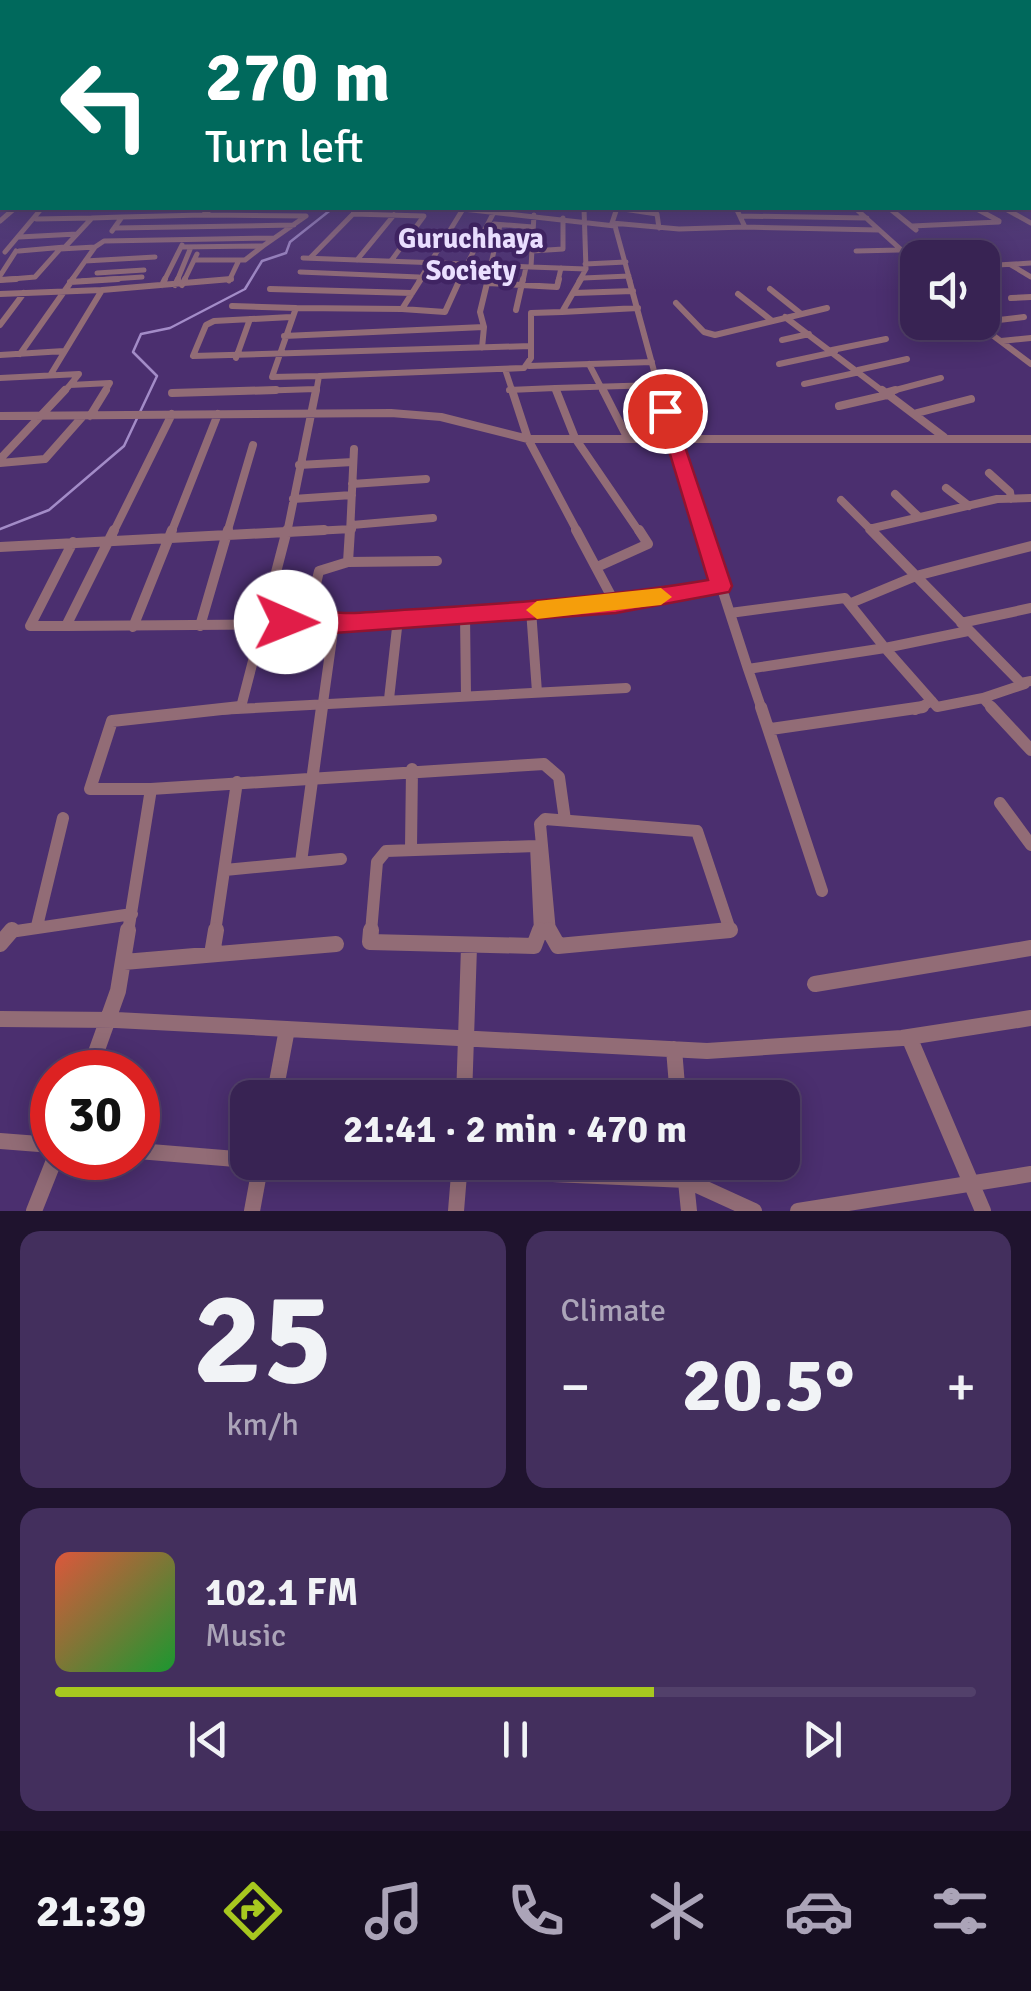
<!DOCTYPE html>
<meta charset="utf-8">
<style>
body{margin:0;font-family:Signika,sans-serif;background:#432f5d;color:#f1f3f6;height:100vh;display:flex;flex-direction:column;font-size:38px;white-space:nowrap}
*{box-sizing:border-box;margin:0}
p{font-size:32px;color:#aba4b8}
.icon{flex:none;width:55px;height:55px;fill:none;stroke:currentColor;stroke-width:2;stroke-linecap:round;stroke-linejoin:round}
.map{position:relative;height:1211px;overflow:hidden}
.details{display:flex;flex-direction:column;gap:20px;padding:20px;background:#1f132e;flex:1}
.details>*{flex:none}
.banner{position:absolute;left:0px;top:0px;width:1032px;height:210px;box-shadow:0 5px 25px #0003,0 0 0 2px #52406a;background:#00695c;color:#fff;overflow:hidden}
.tools{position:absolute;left:900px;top:240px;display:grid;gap:20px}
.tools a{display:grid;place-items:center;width:100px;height:100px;border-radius:20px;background:#382353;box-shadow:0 5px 25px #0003,0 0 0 2px #52406a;font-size:50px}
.speed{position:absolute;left:30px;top:1050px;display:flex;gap:20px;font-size:50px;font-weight:700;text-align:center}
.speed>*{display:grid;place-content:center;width:130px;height:130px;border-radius:50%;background:#382353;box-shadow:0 5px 25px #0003,0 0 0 2px #52406a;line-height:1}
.speed .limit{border:15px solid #d22;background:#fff;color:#111}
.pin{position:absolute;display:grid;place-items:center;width:85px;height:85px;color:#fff;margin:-42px;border:5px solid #fff;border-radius:50%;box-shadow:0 2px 10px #0007}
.me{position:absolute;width:110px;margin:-55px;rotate:91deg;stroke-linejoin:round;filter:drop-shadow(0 0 8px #0008)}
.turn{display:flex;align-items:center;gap:35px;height:210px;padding:0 40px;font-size:45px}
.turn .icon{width:130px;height:130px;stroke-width:2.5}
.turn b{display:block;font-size:70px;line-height:85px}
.big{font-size:75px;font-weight:700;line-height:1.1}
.details .tile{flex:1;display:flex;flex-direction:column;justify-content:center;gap:15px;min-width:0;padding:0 35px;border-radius:20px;background:#432f5d}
.details .dial{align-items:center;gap:0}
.dial b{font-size:130px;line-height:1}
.song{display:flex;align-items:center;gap:30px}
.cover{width:120px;height:120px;border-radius:15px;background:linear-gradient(135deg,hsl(10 70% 55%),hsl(130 70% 35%))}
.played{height:10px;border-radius:5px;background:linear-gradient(90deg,#a7c81f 65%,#52406a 65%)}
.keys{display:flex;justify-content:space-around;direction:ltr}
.heat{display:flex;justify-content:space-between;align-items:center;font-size:55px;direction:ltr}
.details .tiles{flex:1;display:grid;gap:20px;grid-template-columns:1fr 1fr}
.tile:last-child{grid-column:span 2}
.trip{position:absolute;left:230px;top:1080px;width:570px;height:100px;border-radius:20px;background:#382353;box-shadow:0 5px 25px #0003,0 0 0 2px #52406a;font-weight:700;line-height:100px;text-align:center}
.tab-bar{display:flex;height:160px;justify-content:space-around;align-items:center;background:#160e21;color:#aba4b8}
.tab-bar .icon{width:70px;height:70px}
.tab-bar .active{color:#a7c81f}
.tab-bar b{font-size:45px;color:#f1f3f6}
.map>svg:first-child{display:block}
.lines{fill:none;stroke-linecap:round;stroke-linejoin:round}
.stream{stroke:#a38cc8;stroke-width:2.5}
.minor-far5{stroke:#926c76;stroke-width:5}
.minor-far4{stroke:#926c76;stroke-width:6}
.minor-far3{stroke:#926c76;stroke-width:8}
.minor-far2{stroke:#926c76;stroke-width:10}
.minor-far1{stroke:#926c76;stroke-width:12}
.minor{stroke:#926c76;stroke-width:16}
.route{fill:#e11d48;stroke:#92132f;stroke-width:2.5}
.slow{fill:#f59e0b}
.labels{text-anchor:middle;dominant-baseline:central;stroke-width:9;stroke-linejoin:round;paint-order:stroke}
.far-neighbourhood-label{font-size:28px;font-weight:bold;fill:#eadfff;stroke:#402463}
</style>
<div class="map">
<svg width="1031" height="1211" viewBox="0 0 1031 1211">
<rect width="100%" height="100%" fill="#4b2f6f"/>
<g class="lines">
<path class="stream" d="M0 529 49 510 124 446 157 376 133 352 141 334 170 328 245 289 262 261 286 253 290 242 333 208"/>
<path class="minor-far5" d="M617 208 612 223 679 229 745 227 736 208
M617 208 657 214 659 228
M855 208 918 265
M889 208 916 230
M975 208 999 221
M1004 208 1031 223
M463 209 615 226 630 281
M494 212 467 264 531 267 534 215
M353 214 424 216 391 261
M740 216 867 218
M122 217 203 215 212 208
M36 219 92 218
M0 221 15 208
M494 224 533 227
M912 226 999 222
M745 227 879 230
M115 228 294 225
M19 237 77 234
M95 247 104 241 274 238
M181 247 263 246 306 216 203 215
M19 251 65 247 92 218 122 217 112 231
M532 251 563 249V218
M856 251 899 250
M5 252 42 208
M303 258 467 264 459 281
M310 258 355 212
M194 260H245L263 246
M357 260 394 215
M85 261 155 257
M585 264 626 262
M1011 265 1031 277
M982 266 1031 263
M531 267 586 269 584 208
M300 272 419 277
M97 273 144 270
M0 276 16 251
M583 278 629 276
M0 280 35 277 60 249 95 247 71 281
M82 281 142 277
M164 281 182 245
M177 281 191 247
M184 281 197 254
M229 281 239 260
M419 281 463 209 452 208
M487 281 500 225
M523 281 526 267
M558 281 561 268
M579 281 586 269"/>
<path class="minor-far4" d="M629 279 660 393
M0 280 16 279
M70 282 118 279
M488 283 557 287 559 279
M162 285 165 279
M175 285 178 279
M182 285 185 279
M270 289 412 293
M770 289 800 313
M102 290 231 279
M574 293 633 291
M0 294 102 290 51 374
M738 294 771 320
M1011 298 1031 297
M676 303 704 332 715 335 827 308
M232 306 296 308
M402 309 445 312 460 279
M516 310 523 279
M562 312 638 308
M291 317 214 321 206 325 193 356 531 346
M785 317 885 393
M975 322 1031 364
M982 322 1024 317
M0 325 24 293
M484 327 480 312 488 279
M284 336 484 327 482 348
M782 340 809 334
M1001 341 1031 338
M832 350 886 339
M20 354 73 279
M0 355 64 351
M236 358 250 319
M589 364 604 393
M779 364 835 352
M529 366 652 362
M505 369 513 393
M858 370 907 359
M319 376 524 368 531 358V313L562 312 581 279
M0 378 79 374 70 385 110 383 104 393
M804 384 860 372
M555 388 658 385
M509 390 555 388 557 393
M888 392 941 378
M63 393 70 385
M186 393 316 389
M316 393 319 376 272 377 296 308 402 309 421 279"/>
<path class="minor-far3" d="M512 390 528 439 578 533
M556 390 575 438 640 533
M603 390 627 437
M659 390 703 533
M882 390 944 437
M888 392 895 390
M172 393 276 390
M839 406 891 394
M917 413 971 399
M0 416 391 413 441 417 528 439H1031
M90 416 106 390
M0 459 65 390
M0 463 45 459 83 416
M299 465 353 462
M989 473 1010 492 1011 499
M352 484 426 479
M946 488 969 506
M895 494 919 517
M293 499 352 495
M841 500 874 533
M352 525 433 518
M869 529 997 499 1031 498
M113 533 172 414
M171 533 218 414
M227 533 253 445
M275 533 352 529
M287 533 316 390
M350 533 354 449"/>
<path class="minor-far2" d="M114 530 66 626 334 624 531 610 537 692
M576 530 616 605
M703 530 748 669 885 648 937 707 983 698 994 710
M1031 546 916 576 1021 683 1031 681
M0 547 324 530
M348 562 350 530
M597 567 648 544 639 530
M851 603 916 576 871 530
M531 610 616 605 721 586
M730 613 845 598 885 648 968 631
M465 615 466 695
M307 623 319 571 348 562 437 561
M961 623 1031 608
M66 626H30L73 542
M200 626 228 530
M133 627 172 530
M748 669 762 710
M983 698 1025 684
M389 699 398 619
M241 707 287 530
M217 710 626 688
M322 710 334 624
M915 710 932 701"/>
<path class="minor-far1" d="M761 707 822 891
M991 707 1031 750
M771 729 923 707
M151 789H90L112 721 240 707
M1000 803 1031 845
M411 847 412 769
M301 862 322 707
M225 870 341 859
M37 926 63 818
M10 932 132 914
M128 932 151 789 544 764 559 777 565 820
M215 932 237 782
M371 932 377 862 386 851 536 846 540 932
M550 932 540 824 545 819 697 831 730 930 707 932"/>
<path class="minor" d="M371 930 370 942 534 946 540 930
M549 930 558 946 730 930
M0 944 12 930
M212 954 216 930
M124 962 336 944
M815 984 1031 948
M0 1019 116 1020 707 1051 902 1038 1031 1018
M909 1037 983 1211
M674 1049 678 1098
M89 1072 118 991 128 930
M274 1098 287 1029
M464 1098 469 947
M0 1141 52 1145
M138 1151 248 1160
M291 1162 686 1180 754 1211
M684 1162 689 1211
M34 1211 55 1158
M252 1211 261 1162
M456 1211 460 1162
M798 1211 1031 1174"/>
</g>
<linearGradient id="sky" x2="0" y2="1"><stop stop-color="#291a3d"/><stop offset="0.42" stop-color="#5b4d85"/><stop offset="1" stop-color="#5b4d85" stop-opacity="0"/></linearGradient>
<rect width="1031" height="291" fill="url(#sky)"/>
<path class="route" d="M665 406 673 411 732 586 729 592 616 613 334 633 277 629 274 622C284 605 335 614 355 613 473 605 591 600 708 580L657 411Z"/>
<path class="slow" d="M661 588 672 597 661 605 537 619 526 610 537 601Z"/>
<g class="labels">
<g class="far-neighbourhood-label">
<text x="471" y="239">Guruchhaya<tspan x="471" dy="32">Society</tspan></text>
</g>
</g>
</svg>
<div class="tools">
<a><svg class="icon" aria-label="sound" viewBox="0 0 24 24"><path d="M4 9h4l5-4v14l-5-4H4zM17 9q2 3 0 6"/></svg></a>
</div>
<div class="speed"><div class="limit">30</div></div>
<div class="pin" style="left:665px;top:411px;background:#d93025"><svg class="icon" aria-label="arrive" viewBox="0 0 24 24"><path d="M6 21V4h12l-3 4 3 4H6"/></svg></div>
<svg class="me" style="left:286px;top:622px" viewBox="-20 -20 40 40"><circle r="19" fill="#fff"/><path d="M0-13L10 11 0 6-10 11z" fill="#e11d48"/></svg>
<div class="trip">21:41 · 2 min · 470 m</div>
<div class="banner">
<div class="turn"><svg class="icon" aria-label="left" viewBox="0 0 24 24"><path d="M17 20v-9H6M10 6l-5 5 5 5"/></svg><div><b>270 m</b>Turn left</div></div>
</div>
</div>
<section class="details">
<div class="tiles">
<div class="tile dial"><b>25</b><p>km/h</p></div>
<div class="tile"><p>Climate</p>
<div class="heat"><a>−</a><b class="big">20.5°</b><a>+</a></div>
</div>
<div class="tile">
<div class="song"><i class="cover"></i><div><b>102.1 FM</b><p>Music</p></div></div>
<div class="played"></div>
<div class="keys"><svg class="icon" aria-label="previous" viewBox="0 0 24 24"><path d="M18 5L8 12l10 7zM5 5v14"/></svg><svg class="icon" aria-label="pause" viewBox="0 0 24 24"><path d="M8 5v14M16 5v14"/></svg><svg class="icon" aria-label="next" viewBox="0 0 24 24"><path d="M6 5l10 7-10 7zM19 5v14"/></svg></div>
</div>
</div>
</section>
<nav class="tab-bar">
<b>21:39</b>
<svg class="icon active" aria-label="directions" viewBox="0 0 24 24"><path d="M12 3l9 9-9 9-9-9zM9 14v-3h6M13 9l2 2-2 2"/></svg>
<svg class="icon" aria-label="music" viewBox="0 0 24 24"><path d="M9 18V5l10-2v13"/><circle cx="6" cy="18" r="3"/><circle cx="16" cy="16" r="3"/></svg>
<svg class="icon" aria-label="phone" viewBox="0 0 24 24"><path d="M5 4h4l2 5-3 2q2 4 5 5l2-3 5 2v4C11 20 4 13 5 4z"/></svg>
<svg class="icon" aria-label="climate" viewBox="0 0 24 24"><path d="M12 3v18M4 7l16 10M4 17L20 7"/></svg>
<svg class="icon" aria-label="car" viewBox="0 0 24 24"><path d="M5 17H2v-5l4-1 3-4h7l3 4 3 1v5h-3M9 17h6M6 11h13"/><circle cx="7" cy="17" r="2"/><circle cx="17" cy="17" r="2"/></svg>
<svg class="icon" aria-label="filters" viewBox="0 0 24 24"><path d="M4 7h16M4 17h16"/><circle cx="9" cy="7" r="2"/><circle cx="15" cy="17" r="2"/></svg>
</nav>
